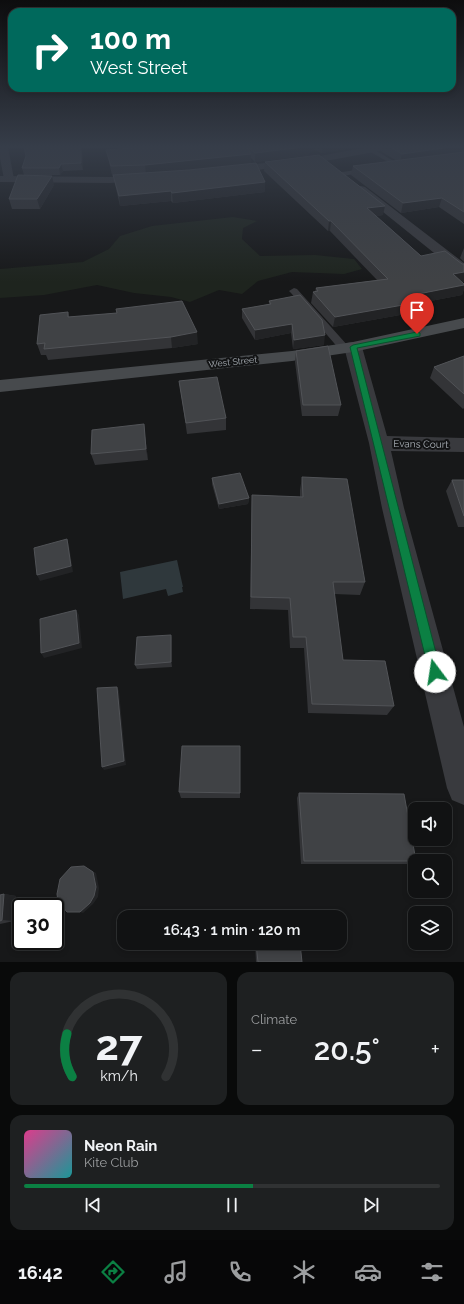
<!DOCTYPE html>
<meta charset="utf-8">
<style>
body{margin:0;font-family:Raleway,sans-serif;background:#1e2021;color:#f1f3f6;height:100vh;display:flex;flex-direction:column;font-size:15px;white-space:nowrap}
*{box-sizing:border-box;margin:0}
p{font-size:13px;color:#9c9ea0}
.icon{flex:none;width:22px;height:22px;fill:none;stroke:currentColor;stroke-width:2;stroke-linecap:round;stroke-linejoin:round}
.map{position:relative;height:962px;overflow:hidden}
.details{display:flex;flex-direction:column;gap:10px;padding:10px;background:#090a0a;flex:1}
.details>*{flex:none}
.top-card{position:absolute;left:8px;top:8px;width:448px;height:84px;border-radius:12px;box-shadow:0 2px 6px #0003,0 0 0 1px #303233;background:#00695c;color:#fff;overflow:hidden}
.controls{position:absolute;left:408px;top:802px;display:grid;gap:8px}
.controls a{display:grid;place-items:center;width:44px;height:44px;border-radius:8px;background:#111213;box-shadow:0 2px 6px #0003,0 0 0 1px #303233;font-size:20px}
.speed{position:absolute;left:12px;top:898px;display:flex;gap:8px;font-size:20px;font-weight:700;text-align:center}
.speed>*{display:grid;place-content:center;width:52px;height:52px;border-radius:50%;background:#111213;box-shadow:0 2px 6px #0003,0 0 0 1px #303233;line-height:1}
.speed .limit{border:2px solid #111;border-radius:6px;background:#fff;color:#111}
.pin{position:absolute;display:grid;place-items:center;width:34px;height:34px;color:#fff;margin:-41px -17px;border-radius:50% 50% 50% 0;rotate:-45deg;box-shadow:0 0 4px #0007}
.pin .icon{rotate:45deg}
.me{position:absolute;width:44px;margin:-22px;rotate:346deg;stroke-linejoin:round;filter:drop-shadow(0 0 3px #0008)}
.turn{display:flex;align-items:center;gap:14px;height:84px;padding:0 16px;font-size:18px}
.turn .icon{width:52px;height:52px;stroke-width:2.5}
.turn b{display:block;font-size:28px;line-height:34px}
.big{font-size:30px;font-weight:600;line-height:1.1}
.details .card{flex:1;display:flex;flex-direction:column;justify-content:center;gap:6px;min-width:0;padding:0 14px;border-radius:12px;background:#1e2021}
.details .dial{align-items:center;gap:0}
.dial svg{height:104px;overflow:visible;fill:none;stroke:#303233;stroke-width:7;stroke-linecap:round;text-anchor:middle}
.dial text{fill:#f1f3f6;stroke:none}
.song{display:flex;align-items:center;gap:12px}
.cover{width:48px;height:48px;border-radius:6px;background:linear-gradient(135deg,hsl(330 70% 55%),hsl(180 70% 35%))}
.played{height:4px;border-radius:2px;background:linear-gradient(90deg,#0b8043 55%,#303233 55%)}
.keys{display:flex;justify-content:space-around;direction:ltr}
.heat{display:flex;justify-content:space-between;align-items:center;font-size:22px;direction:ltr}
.details .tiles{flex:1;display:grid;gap:10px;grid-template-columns:1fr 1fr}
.card:last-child{grid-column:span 2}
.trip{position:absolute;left:117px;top:910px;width:230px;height:40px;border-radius:12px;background:#111213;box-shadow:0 2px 6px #0003,0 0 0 1px #303233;font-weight:600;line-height:40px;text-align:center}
.menu{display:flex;height:64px;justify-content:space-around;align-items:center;background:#070708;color:#9c9ea0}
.menu .icon{width:28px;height:28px}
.menu .current{color:#0b8043}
.menu b{font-size:18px;color:#f1f3f6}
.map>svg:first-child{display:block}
.green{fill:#1e241e}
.water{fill:#2f383c}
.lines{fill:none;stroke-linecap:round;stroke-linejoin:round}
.service{fill:#393a3e;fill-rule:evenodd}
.minor{fill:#393a3e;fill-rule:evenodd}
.tertiary{fill:#393a3e;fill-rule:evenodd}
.secondary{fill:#474a4d;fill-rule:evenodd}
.wall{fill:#333437}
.shaded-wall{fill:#222325}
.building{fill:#404245;stroke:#515357}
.route{fill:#0b8043;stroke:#07532c}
.labels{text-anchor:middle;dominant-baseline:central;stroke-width:4;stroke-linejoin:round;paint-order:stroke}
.far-street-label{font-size:9px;fill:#abb1b8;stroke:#121314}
.street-label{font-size:10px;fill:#abb1b8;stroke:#121314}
</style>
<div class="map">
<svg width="464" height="962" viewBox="0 0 464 962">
<rect width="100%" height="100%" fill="#171819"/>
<path class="green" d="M233 217 257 221 243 228 242 239 260 256 315 255 354 259 362 269 344 274 292 272 258 281 242 294 219 290 190 302 171 297 134 293 97 285 44 295 0 298V269L83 262 109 249 120 236 152 226Z"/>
<path class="water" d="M177 560 183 587H182L183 592 168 596 166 589 123 599 120 572Z"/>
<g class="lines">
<path class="service" d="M369 149H373L402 166 397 167 369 151Z
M371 168 374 170 373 171 342 176 339 174 342 172Z
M294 288 297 289 348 346 349 348 348 350H340L291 293 289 291Z"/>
<path class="minor" d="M0 147H8L14 179 13 181H5L4 179 0 158Z
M450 147H464V154Z
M353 342 359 343 362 347 387 436 464 438V452L391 451 404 508 464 727V805L452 800 447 788 382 508 369 443 344 347 347 343Z"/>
<path class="tertiary" d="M368 147H390L385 150 309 164 229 173 224 170 229 167 309 158Z
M143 175 148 178 147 180 110 183 0 182V176L110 177Z
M361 186 365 187 464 263V274L459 273 357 191 355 189 357 187Z"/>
<path class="secondary" d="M464 318V328L353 352 292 361 0 392V380L292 351 353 342Z"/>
</g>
<path class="wall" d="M144 147H357L322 153 314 150 309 153V155L255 162 251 158V163L164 172 265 182V192L173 203 171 201 120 206 115 184 113 175 128 174 112 175 108 158 106 150Z
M383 147H463L461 153 464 152V224L439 207 401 213 351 175 353 166 397 161 382 152Z
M81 150 83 157V170L63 171 60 175H24L22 168Z
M265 162 383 215 376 216 421 256 464 264V282H462L464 284V289L462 295 420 303 417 312 333 327 311 303 313 292H315L316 288 377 280 330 231H328L264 171Z
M54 185 40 209H12L9 199Z
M464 248V262L460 258Z
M269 301 324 345 293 349 291 333 255 340 242 318V309L269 304Z
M68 312 69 317 117 313 198 344 172 348 48 360 46 355H41L37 344Z
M296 351 341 405 338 416H302L295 362Z
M464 356V408L463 409 430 378 434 367Z
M179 381 226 418V430L187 434 181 393Z
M144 424 145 435 148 460 95 465 91 454Z
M302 477 365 582 360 595 334 594 343 660 394 706 387 715 308 713 304 648H290L288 610 250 609 252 495 300 497V490Z
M212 478 249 498 248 504 219 509 212 484Z
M452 480H464V527H458L446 491Z
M171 635 172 640V667L137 669 135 665Z
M179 792 240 793V798H181Z
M299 793 415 861V862L408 864H301L297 798Z
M4 894 16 896 14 921 0 924V895Z
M255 943H300L302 962H256Z"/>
<path class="shaded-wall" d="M303 147H314V150L309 153V155L255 162V153Z
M323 147H357L322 153Z
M450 147H463L461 154 400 162 402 154Z
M81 150 83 157V170L81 163Z
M251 154V163L146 174 145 165Z
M61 164 63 171 60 175 59 168Z
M52 176 54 185 40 209 37 199Z
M265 182V192L173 203 172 193Z
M171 191V201L120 206 119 196Z
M442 198 439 207 401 213 403 203Z
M385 206 383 215 365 218 367 208Z
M329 221H331L330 231H328Z
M464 272V282L449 285 453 274Z
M464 285V289L462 295 420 303 417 312 333 327 335 317 413 295Z
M292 324 291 333 255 340V330Z
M197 332 198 344 172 348 171 337Z
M325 335 324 345 293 349 294 340Z
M144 424 145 435 148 460 146 449Z
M249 498 248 504 219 509V504Z
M67 539 69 545 73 572 40 581 37 575Z
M76 610 79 615 82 648 44 658 41 653Z
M171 635 172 640V667L171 662Z
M117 687 119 691 126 765 104 770 102 767Z
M84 866 96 873 99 888 98 897 93 904 83 913 80 912Z
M4 894 16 896 14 921 2 920Z"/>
<path class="building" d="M24 147H80L81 150V163L61 164 59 168H22L26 156Z
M144 147H247L251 154 145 165 111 166 106 150Z
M248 147H303L255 153Z
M390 147H450L402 154Z
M464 152V212L442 198 403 203 353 166Z
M319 155 385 206 367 208 421 256 445 251 462 264H464V272L453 274 464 284V285L413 295 420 302 335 317 313 292 318 291 316 288 388 279 331 221H329L265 162Z
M256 163 265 182 172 193 171 191 119 196 113 175 189 170Z
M18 175 52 176 37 199H9Z
M300 295 322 320 325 335 294 340 292 324 255 330 242 309 271 304 269 301Z
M182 301 197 332 171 337 44 349 45 343 37 344 40 315 68 312V317L117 313 116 309Z
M328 346 341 405H303L296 351Z
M464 356V394L434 367Z
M217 377 226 418 186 423 179 381Z
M144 424 146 449 91 454 92 430Z
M240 473 249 498 219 504 212 478Z
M302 477 347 479 365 582H333L343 660 385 661 394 706 312 704 306 637H293L290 598 251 597 252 495 303 497Z
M452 480H464V516Z
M67 539 71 566 37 575 34 548Z
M76 610 79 643 41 653 40 619Z
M171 635V662L135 665 137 637Z
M117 687 124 761 102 767 97 688Z
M182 746H240V793L179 792Z
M299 793 404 794 416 861H304Z
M84 866 93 872 96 887 94 896 90 903 80 912H67L58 901 57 894 60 879 71 867Z
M4 894 2 920 0 921V895Z
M297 912 298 917H254V916Z
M256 943H300L302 962H258Z"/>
<linearGradient id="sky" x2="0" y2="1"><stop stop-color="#0d0d0e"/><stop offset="0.52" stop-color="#363d49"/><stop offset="1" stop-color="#363d49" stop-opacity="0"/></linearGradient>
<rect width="464" height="282" fill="url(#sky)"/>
<path class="route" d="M417 332 420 333V336L357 348 441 672 440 677 435 678 431 677 429 672 350 347 353 345Z"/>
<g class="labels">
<g class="far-street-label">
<text transform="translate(233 362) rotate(-6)">West Street</text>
</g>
<g class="street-label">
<text transform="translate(421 444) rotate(1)">Evans Court</text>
</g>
</g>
</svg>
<div class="controls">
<a><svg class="icon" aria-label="sound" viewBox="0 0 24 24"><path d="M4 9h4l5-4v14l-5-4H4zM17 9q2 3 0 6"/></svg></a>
<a><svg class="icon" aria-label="search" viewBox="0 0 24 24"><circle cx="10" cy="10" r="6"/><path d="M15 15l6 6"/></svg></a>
<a><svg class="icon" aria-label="layers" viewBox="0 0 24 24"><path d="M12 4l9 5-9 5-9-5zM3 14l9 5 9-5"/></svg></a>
</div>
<div class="speed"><div class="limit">30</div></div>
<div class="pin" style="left:417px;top:334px;background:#d93025"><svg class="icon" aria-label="arrive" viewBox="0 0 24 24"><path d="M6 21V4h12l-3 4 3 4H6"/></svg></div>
<svg class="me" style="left:435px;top:672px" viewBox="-20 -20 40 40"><circle r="19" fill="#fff"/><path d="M0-13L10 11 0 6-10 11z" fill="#0b8043"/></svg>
<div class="trip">16:43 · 1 min · 120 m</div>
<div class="top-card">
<div class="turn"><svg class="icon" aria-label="right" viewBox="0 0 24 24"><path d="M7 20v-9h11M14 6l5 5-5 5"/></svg><div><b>100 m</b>West Street</div></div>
</div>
</div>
<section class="details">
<div class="tiles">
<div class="card dial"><svg viewBox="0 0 100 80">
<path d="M14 69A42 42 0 1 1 86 69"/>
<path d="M14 69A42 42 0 0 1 10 36" stroke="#0b8043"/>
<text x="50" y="56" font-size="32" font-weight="700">27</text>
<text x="50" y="72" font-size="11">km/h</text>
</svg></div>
<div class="card"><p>Climate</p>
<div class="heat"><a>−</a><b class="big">20.5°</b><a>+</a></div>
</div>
<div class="card">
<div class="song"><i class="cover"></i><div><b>Neon Rain</b><p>Kite Club</p></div></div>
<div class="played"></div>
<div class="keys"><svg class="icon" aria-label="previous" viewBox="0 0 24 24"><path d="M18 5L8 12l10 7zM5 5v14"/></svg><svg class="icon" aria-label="pause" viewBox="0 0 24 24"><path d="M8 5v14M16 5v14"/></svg><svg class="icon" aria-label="next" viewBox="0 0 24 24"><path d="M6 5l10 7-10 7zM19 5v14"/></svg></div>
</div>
</div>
</section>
<nav class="menu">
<b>16:42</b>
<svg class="icon current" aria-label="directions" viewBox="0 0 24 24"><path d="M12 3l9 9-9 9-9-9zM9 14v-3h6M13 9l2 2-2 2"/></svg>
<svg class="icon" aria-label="music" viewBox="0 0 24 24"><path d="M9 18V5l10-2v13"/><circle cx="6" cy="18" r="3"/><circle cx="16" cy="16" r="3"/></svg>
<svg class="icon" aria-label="phone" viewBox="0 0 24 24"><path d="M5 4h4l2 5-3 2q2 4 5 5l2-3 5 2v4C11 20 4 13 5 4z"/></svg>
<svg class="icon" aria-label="climate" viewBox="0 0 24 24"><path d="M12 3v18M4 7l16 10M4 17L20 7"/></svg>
<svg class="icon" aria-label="car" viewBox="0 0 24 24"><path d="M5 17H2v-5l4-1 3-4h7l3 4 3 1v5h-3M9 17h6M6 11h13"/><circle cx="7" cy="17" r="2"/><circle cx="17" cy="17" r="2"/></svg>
<svg class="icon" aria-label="filters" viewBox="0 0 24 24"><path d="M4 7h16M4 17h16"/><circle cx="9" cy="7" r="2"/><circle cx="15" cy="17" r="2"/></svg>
</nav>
